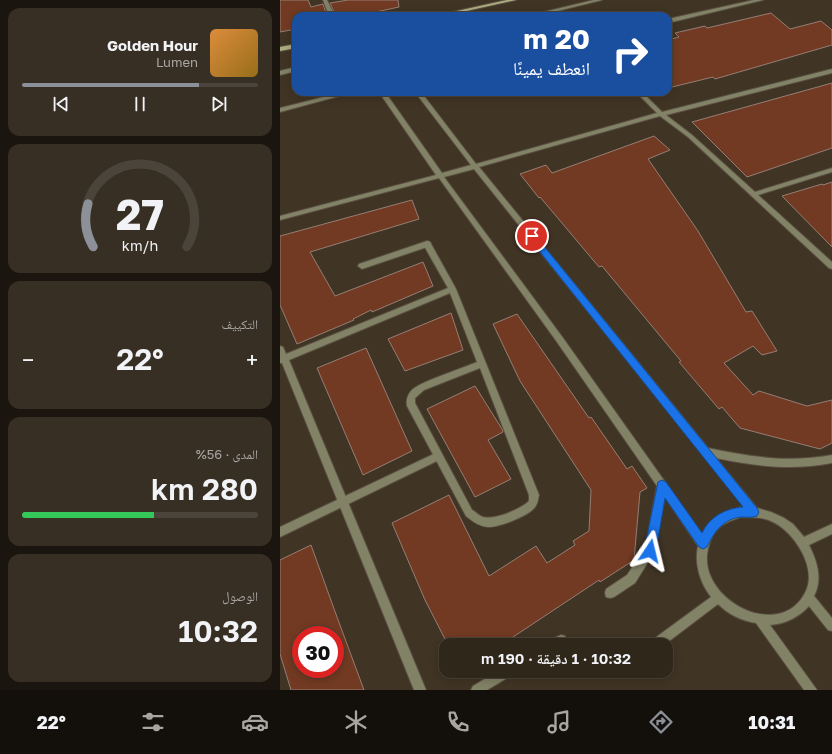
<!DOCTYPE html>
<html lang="ar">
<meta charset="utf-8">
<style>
body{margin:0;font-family:"Golos Text","Noto Naskh Arabic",sans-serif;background:#382f24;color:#f1f3f6;direction:rtl;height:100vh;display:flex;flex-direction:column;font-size:15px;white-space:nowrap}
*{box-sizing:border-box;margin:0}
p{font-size:13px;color:#a8a5a3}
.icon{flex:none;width:22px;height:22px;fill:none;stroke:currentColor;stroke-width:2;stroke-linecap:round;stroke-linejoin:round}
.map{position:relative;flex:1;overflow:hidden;direction:ltr}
.panel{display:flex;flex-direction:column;gap:8px;padding:8px;background:#1a150f;width:280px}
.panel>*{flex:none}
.guide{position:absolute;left:12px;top:12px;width:380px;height:84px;border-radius:12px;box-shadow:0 2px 10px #0003,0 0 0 1px #4b443a;direction:rtl;background:#1a4fa0;color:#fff;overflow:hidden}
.speed{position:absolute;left:12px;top:626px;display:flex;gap:8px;font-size:20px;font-weight:700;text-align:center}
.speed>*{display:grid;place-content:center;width:52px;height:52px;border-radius:50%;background:#30271b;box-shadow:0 2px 10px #0003,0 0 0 1px #4b443a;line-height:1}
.speed .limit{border:6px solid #d22;background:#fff;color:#111}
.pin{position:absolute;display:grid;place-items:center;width:34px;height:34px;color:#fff;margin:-17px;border:2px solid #fff;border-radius:50%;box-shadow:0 1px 4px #0007}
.me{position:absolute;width:44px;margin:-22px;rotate:10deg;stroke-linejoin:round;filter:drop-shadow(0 0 3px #0008)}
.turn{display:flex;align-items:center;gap:14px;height:84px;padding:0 16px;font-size:18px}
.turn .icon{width:52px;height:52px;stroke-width:2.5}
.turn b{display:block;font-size:28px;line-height:34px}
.big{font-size:30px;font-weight:600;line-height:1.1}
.panel .card{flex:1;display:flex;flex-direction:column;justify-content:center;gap:6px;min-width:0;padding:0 14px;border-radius:12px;background:#382f24}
.panel .dial{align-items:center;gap:0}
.dial svg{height:104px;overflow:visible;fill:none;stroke:#4b443a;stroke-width:7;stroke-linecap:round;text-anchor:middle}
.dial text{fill:#f1f3f6;stroke:none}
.song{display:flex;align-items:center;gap:12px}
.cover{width:48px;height:48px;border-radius:6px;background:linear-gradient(135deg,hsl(30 70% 55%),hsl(40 70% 35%))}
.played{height:4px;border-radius:2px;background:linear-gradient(90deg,#8c9099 75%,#4b443a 75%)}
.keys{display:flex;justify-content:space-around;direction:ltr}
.heat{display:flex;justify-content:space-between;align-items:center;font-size:22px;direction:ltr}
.charge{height:6px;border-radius:3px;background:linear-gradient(90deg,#34c759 56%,#4b443a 0)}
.trip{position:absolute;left:159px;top:638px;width:234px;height:40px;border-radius:12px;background:#30271b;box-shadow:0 2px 10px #0003,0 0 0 1px #4b443a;font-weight:600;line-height:40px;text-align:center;direction:rtl}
.tab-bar{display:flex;height:64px;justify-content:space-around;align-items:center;background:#13100b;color:#a8a5a3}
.tab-bar .icon{width:28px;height:28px}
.tab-bar .current{color:#8c9099}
.tab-bar b{font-size:18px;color:#f1f3f6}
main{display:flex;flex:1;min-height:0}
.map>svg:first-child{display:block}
.building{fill:#723a22;stroke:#957e75;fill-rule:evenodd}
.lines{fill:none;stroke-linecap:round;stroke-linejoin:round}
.lane-casing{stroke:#5b5041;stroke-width:2}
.street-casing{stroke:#5b5041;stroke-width:2}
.secondary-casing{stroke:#5b5041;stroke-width:2}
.lane{fill:#828267;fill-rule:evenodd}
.street{fill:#828267;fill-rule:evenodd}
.secondary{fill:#acac81;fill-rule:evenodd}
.route{fill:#1a73e8;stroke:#114b97}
</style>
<main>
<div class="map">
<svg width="552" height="690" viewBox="0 0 552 690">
<rect width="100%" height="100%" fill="#403424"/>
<path class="building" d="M0 0H28L31 7 43 4 47 16H16V29L0 32Z
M68 0H118L119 7 77 16H56L50 3Z
M491 13 510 29 541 21 552 30V45L435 79 433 77 388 88V40L399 37 395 33 425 26 427 28Z
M552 83V148L467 177 412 122Z
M374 136 390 150 368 159 418 231 466 312 472 311 497 351 482 355 473 346 444 363 473 395 479 391 527 406 552 400V443L540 449 460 428 442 407 439 409 399 362 401 361 322 266 319 267 260 197 259 198 240 174 266 165 272 173Z
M552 182V247L502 196 542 184 543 185Z
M132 200 139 219 30 252 55 296 143 262 153 286 92 312 91 310 73 319 74 320 17 344 0 305V236Z
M171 313 183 350 125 371 108 339Z
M237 314 309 418 311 417 347 469 352 466 367 488 360 492 354 560 320 582 319 580 221 645H168L145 600 112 523 169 495 209 576 256 546 267 563 295 545 293 541 309 531 311 490 240 381 213 324Z
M86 348 132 451 83 475 37 368Z
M195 386 222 429 223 432 208 440 231 479 195 497 147 409Z
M31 545 57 617 84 690H11L0 654V560ZM21 635H55V669H21Z"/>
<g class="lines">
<g class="lane-casing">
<path id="lane" d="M147 241 150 242 151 244 150 246 82 269 78 266 79 264Z
M158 452 161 453 162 456 161 459 0 537V527Z"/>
</g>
<g class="street-casing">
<path id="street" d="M43 0H47L55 16H49Z
M314 0H322L257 16H247Z
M474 0H483L388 23V19Z
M16 67V71L0 75V71Z
M552 69V73L386 115 412 135 475 192 552 168V172L478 195 552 262V269L549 268 408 137 380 116 199 167 428 448C471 457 509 463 552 455V463C512 471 475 466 436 458L477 508 491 512 504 518 513 524 524 537 552 524V534L529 545C537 561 543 579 534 596L552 618V631L548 630 529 606C519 617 505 624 490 625L537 690H524L476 623C462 621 448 614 438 604L384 645H370L371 641 431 597C420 583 414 563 418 546L385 497 373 554 355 583 334 597 330 598 326 597 325 593 326 589 347 575 365 549 377 486 277 342 159 178 0 220V216L156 175 99 92H105L162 173 191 165 135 92H141L196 164 377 113 356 92H362L382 112ZM194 169 465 508 460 507 435 519 422 534 283 338 164 177ZM461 517C472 517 483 517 493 522 514 532 537 567 526 591 501 644 416 599 428 549 430 540 434 531 441 526 446 522 455 519 461 517Z
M64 92H74L0 112V108Z
M147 241 150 242 176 289 259 495C258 499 258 503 255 507 249 516 219 527 209 527 200 527 192 521 186 516L127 406C126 400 127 396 131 391 138 382 184 368 197 362L170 293 9 360 146 690H134L2 363H0V346L3 347 6 354 168 288 143 244ZM200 368 249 495V501C241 509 215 520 203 517 199 516 196 512 192 510L135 403V398L144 390Z
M281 635 285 636 286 640 285 644 283 645H267L268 641Z
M218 671H233L232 675 207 690H191L193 686Z"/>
</g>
<g class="secondary-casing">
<path id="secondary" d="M227 0H236L164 16H154Z
M16 44V48L0 51V47Z"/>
</g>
<use href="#lane" class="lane"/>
<use href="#street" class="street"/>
<use href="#secondary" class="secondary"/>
</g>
<path class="route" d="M249 234H254L477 508 479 512 477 516C472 518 467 517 461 517 443 519 434 532 427 547L423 549 419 547 385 498 376 551 374 555 370 556 366 555 364 551 378 482 382 480 386 482 422 533C429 517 446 508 463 507L249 238Z"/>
</svg>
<div class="speed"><div class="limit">30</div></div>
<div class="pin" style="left:252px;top:236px;background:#d93025"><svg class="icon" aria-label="arrive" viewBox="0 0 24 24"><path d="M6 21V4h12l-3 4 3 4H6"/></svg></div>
<svg class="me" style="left:370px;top:551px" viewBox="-20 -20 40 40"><path d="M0-17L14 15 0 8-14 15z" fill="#1a73e8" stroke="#fff" stroke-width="4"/></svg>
<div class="trip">10:32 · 1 دقيقة · 190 m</div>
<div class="guide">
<div class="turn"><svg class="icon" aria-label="right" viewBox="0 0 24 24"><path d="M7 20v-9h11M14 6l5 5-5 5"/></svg><div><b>20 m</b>انعطف يمينًا</div></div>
</div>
</div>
<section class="panel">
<div class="card">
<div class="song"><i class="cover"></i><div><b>Golden Hour</b><p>Lumen</p></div></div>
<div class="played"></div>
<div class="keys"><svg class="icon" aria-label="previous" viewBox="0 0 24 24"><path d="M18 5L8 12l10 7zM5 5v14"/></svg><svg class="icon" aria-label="pause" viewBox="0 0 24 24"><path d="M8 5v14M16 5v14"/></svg><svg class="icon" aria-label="next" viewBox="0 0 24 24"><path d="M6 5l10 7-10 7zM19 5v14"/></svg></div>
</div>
<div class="card dial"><svg viewBox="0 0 100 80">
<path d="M14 69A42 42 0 1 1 86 69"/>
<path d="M14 69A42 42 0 0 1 10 36" stroke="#8c9099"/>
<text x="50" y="56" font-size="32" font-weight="700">27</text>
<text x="50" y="72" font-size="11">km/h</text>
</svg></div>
<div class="card"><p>التكييف</p>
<div class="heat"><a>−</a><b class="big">22°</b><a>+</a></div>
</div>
<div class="card"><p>المدى · 56%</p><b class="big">280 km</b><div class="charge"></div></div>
<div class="card"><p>الوصول</p><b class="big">10:32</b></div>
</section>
</main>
<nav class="tab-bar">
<b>10:31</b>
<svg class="icon current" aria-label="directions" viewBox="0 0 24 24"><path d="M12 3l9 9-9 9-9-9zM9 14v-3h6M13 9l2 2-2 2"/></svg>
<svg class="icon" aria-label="music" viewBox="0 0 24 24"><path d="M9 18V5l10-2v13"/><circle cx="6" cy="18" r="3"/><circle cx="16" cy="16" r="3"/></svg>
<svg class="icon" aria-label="phone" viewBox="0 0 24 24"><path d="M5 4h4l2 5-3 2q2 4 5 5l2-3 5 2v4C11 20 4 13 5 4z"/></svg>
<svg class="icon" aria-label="climate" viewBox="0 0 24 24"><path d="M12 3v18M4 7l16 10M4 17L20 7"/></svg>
<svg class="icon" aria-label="car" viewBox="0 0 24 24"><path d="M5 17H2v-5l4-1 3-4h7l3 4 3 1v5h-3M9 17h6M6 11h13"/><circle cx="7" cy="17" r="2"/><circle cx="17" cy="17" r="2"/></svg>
<svg class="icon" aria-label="filters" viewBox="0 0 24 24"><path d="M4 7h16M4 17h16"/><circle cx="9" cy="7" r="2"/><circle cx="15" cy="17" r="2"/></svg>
<b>22°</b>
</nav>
